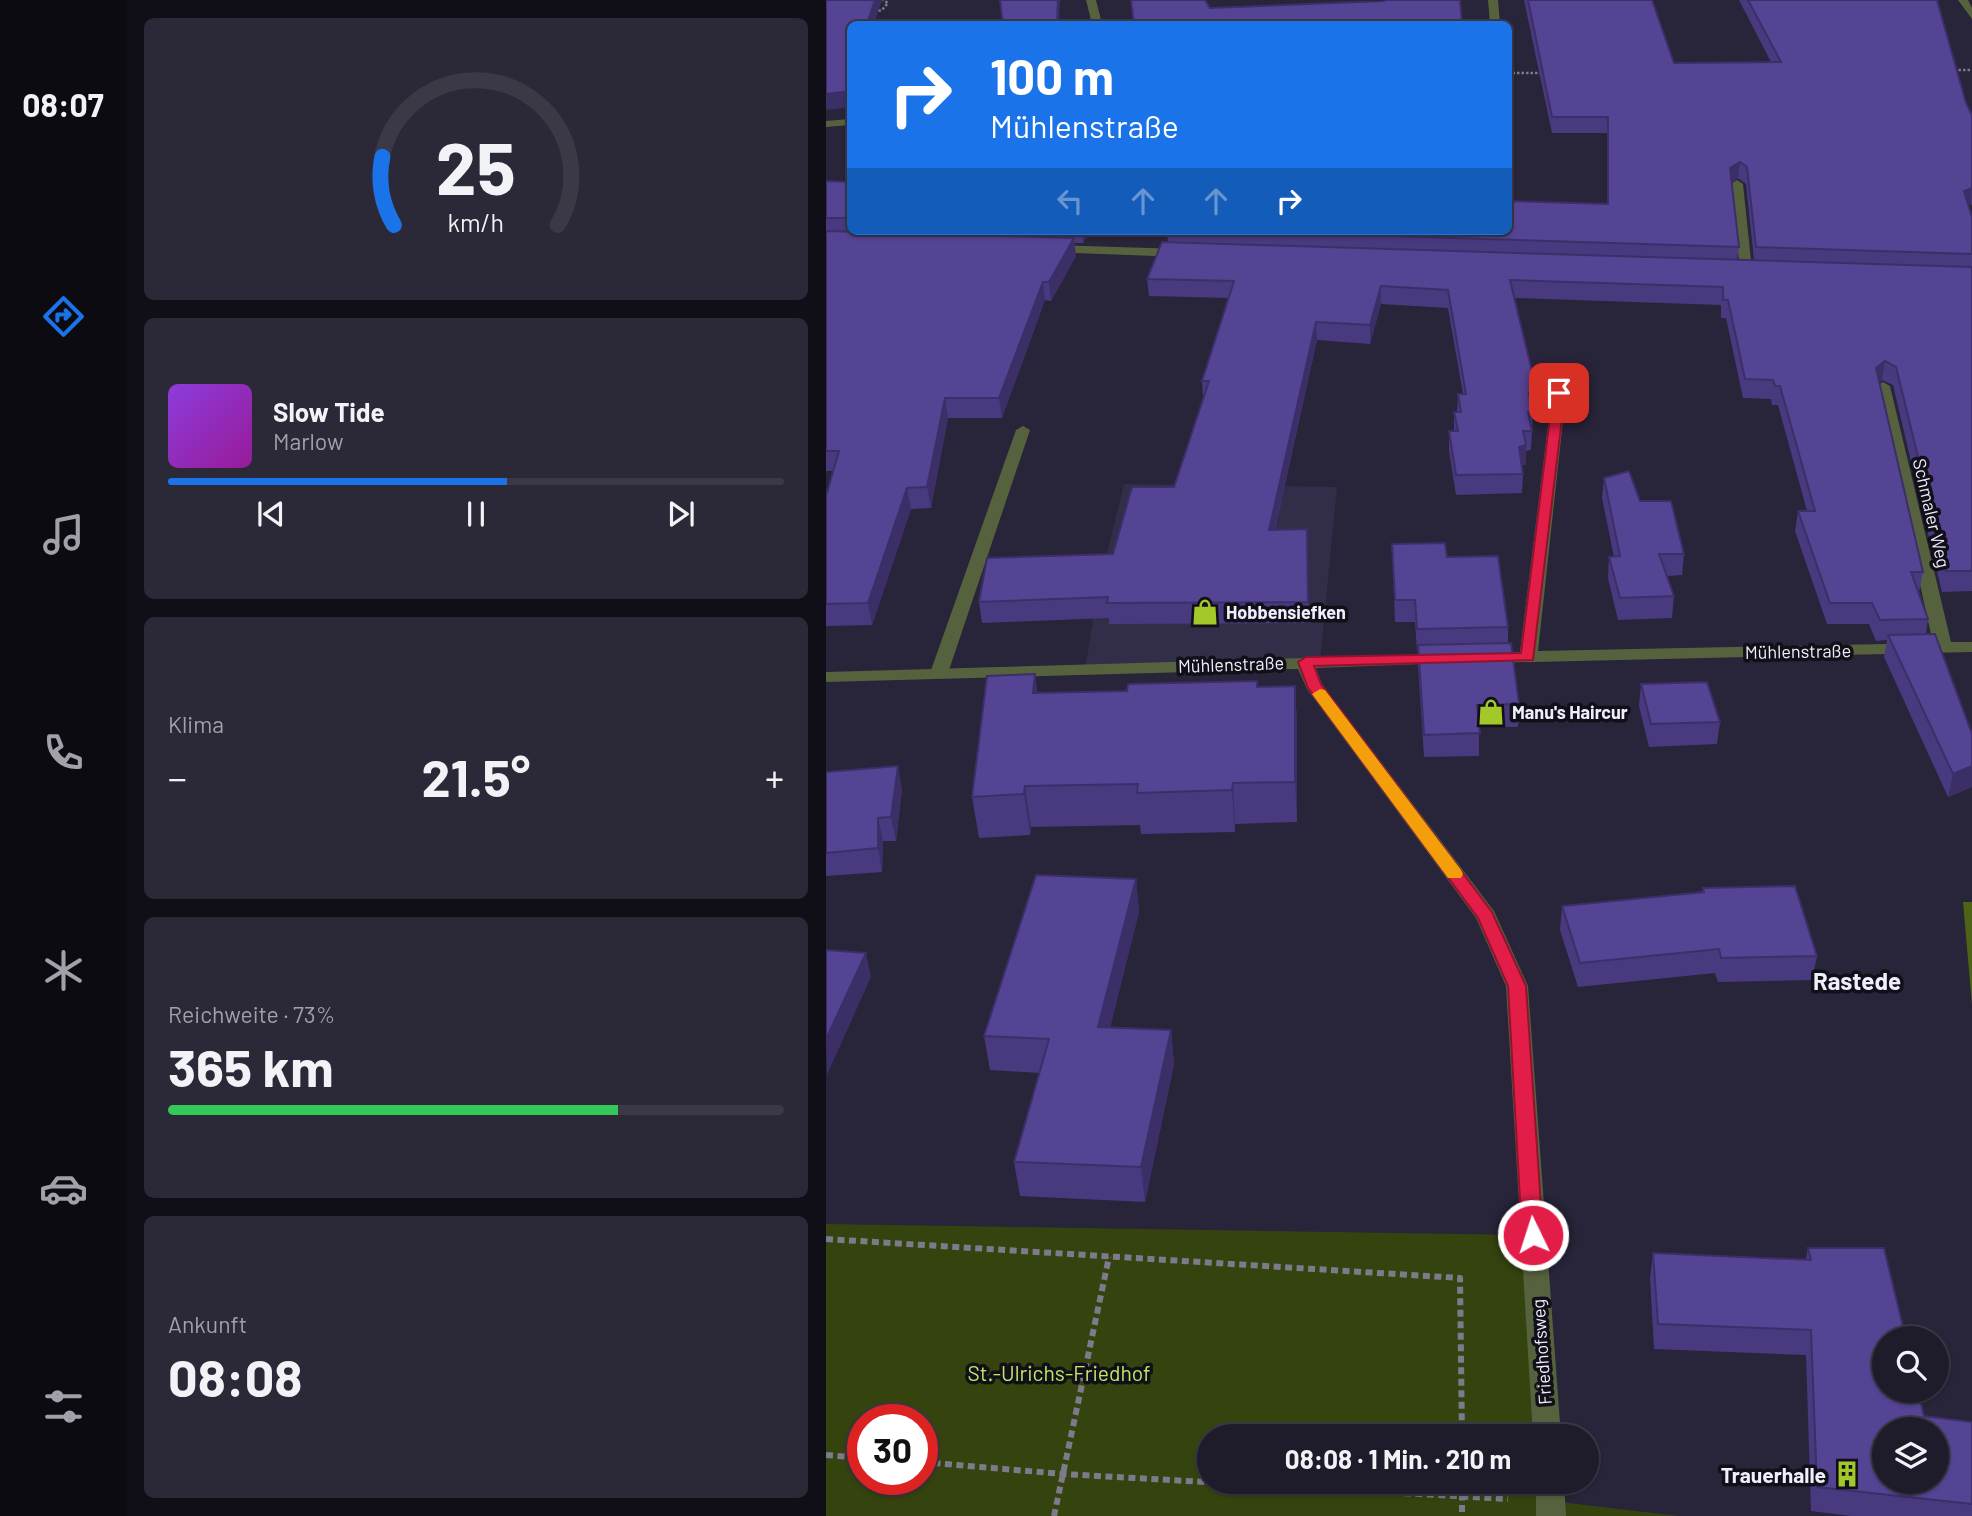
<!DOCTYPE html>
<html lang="de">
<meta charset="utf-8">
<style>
body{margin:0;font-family:Barlow,sans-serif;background:#2b2837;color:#f1f3f6;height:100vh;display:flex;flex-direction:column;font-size:26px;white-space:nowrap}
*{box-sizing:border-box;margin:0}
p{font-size:23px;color:#a1a1a9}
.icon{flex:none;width:38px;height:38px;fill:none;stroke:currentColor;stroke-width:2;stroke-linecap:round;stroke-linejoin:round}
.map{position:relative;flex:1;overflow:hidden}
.side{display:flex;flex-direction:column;gap:18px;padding:18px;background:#100f18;width:700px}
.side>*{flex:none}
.banner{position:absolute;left:21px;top:21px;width:665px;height:214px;border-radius:10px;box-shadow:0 2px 5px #0004,0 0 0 2px #3c3947;background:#1a73e8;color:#fff;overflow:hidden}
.tools{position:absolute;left:1046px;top:1326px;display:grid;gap:14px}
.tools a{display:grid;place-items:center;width:77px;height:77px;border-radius:50%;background:#1e1b2b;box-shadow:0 2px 5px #0004,0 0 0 2px #3c3947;font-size:35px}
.speed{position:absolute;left:21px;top:1404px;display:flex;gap:14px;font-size:35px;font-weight:700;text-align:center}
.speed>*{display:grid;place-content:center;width:91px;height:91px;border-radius:50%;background:#1e1b2b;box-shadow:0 2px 5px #0004,0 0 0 2px #3c3947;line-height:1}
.speed .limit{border:10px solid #d22;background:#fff;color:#111}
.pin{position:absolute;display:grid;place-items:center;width:60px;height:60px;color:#fff;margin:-30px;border-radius:14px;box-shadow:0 4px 10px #0006}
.me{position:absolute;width:77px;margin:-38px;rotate:356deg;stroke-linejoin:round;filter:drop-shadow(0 0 5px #0008)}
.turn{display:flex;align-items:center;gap:24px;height:147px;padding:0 28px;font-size:32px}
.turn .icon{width:91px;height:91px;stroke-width:2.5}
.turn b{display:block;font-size:49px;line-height:60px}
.lanes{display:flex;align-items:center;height:66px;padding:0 28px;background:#0003;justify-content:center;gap:35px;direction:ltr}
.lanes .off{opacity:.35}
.big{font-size:52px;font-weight:700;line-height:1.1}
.side .card{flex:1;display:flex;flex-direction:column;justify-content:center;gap:10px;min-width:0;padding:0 24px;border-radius:10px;background:#2b2837}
.side .dial{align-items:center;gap:0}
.dial svg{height:182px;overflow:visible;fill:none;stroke:#3c3947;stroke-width:7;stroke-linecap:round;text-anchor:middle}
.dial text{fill:#f1f3f6;stroke:none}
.song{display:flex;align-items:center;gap:21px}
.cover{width:84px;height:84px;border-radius:10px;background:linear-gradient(135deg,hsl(270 70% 55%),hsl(300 70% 35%))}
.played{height:7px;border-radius:4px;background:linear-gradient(90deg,#1a73e8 55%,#3c3947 55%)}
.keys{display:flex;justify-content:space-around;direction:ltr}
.heat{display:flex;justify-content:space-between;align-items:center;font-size:38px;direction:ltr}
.charge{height:10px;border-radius:5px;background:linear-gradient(90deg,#34c759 73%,#3c3947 0)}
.trip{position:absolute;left:371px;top:1424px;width:402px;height:70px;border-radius:35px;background:#1e1b2b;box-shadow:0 2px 5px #0004,0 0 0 2px #3c3947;font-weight:700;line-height:70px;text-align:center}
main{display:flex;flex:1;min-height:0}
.menu{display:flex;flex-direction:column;width:126px;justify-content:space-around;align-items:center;background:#0c0b11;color:#a1a1a9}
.menu .icon{width:49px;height:49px}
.menu .current{color:#1a73e8}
.menu b{font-size:32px;color:#f1f3f6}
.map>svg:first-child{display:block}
.built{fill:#322e49}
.green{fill:#35430f;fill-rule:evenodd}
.forest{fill:#4f6316}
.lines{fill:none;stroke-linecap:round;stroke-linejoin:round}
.path-far1{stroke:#7d7a8c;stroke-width:2.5;stroke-dasharray:2.5 2;stroke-linecap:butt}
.path{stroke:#7d7a8c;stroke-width:6;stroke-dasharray:7 4.5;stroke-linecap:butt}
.service{fill:#56623d;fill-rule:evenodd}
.minor{fill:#56623d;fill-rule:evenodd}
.wall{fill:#493a7f;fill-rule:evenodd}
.shaded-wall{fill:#3c2f68}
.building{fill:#554394;stroke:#3c2f68;stroke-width:2;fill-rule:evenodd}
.route{fill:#e11d48;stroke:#92132f;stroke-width:2}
.slow{fill:#f59e0b}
.labels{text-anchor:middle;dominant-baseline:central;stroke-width:7;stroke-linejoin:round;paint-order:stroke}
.street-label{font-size:18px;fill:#efeefc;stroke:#110f18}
.poi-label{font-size:18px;font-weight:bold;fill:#efeefc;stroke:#110f18;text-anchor:start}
.near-park-label{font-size:21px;fill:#c2e769;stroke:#110f18}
.near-poi-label{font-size:21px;font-weight:bold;fill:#efeefc;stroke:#110f18;text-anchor:end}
.district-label{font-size:24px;font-weight:bold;fill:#efeefc;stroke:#110f18}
</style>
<main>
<nav class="menu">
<b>08:07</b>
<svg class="icon current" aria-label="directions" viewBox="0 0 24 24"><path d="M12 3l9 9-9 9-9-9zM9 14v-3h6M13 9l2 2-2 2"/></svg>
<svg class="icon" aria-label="music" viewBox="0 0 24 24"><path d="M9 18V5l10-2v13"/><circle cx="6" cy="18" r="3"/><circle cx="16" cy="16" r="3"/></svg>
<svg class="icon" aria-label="phone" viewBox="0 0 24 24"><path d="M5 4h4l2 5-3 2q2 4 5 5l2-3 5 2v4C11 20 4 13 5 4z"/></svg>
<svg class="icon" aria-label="climate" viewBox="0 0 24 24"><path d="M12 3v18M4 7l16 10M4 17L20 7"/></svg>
<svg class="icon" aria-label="car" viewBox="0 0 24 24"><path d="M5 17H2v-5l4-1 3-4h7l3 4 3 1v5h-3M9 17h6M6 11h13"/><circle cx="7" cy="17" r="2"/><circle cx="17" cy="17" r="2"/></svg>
<svg class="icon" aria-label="filters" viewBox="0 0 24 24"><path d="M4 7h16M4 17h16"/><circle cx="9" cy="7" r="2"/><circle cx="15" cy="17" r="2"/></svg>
</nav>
<section class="side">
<div class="card dial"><svg viewBox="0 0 100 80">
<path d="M14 69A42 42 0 1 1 86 69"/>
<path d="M14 69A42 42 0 0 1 9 39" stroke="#1a73e8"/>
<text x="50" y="56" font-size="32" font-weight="700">25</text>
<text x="50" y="72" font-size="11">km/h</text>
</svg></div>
<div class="card">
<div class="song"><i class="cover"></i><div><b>Slow Tide</b><p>Marlow</p></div></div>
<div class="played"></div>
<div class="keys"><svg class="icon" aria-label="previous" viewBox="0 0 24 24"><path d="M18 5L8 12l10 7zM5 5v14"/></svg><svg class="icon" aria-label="pause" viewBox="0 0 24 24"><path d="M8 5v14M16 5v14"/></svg><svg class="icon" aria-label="next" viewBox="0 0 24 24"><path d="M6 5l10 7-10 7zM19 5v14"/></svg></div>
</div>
<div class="card"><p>Klima</p>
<div class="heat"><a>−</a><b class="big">21.5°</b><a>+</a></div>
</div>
<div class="card"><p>Reichweite · 73%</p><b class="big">365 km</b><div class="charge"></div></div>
<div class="card"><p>Ankunft</p><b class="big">08:08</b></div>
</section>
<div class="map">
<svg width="1146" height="1516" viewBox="0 0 1146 1516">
<rect width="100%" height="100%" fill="#282439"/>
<path class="built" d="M298 484 511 487 494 661 259 669 272 590Z"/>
<path class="green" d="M0 1224 707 1235 721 1437H383V1482H724L725 1501 853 1516H0ZM37 1419H96V1479H37Z"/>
<path class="forest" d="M1137 902H1146V1005Z"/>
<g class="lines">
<path class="path-far1" d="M48 12 56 10 62 3 57 0
M1128 70H1146
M682 73H717"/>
<path class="path" d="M0 1239 634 1278 636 1437
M0 1455 37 1458
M96 1462 237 1474 682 1499
M636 1482V1516
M228 1516 283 1257"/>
<path class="service" d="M911 180 917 184 926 270 920 274 914 270 905 184Z
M197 426 204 430 122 673 119 677H107L104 673 190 430Z"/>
<path class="minor" d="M260 0H270L276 24H266Z
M662 0H672L674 24H664Z
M1132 0H1142L1146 8V19Z
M24 119V125L0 127V121Z
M225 245 356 249 362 253 356 257 221 252 219 249Z
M1057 382 1064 386 1125 642H1146V652L661 663 652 658 661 653 694 652 726 393 733 389 740 393 712 651 1107 643 1050 386Z
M617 654 623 655 626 659 623 663 490 668 496 684 668 911 702 986 735 1437H707L680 986 650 918 481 689 472 669 0 682V672Z
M710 1482H738L740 1516H710Z"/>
</g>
<path class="wall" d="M698 0H826L848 63 945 62 913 0H1111L1140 103 1146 115V206L1145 204 1142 205 1146 217V591L1116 592 1067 385 1056 380 1054 382 1097 572 1093 592 1102 619 1100 634 1146 734V787L1122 797 1058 657 1061 640 1050 641 1043 624H1001L969 531 972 511H981L952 405H946L945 399 917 398 900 318H895V305L689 298 711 392V411L707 412 705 450 700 451V465H696L697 474 696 493 630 495 623 451V431H628V412H631L632 394H637L622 308 555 304 544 344 491 340 449 530 481 529 483 623 283 624V618L156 623 153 602 287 554 348 487 377 398 376 381 402 298 323 296 321 279 342 242 341 231H682L781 203V133H726ZM912 178 920 184 928 260H911L913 247 906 182Z
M0 181 24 182V231H264L257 243H248L250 256 225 301 219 300 176 418H122L105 508 85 509 46 625 0 626V496L7 471H0Z
M778 478 814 501 858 554 856 575 841 576 848 596 846 618 792 620 782 578 783 557H788L776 498Z
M566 544 621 557 682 627V643L693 704 692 727H653V756L598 757 592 667V651H591L589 622H569Z
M815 684 894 722 891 744 823 747 813 706Z
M469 686 471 726V822L409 824V832L315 834 314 825 205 827 204 835 153 838 146 797 212 693Z
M0 772 76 789 70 841H57L56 872 0 876Z
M310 879 313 912 284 1027 345 1030 348 1064 319 1202 194 1196 188 1162 214 1073 164 1070 158 1036Z
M877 888 991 956 986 980 892 982 889 973 752 987 734 930 736 906 876 892Z
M982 1248 1098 1416 1146 1422V1516H1025L985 1511 980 1355 828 1349 824 1278 827 1253 980 1259Z"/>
<path class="shaded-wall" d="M49 0H56L48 24H41Z
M232 0H234L233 24H231Z
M24 91V107L0 110V94Z
M914 162 912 178 902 184 904 168Z
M1146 188 1145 204 1135 208 1138 191Z
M256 231H264L257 243Z
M248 238 250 256 225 301 223 282Z
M217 282 219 300 176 418 173 398Z
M555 286V304L544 344V325Z
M490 322 491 340 444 550 443 530Z
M1059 361 1056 380 1047 387 1050 368Z
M119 398 122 418 105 508 101 487Z
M700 445V465L692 466 693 447Z
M81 488 85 509 46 625 42 603Z
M209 674 215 714 207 693Z
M469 686 471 726V822L469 782Z
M72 766 76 789 70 841 65 817Z
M1146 766V787L1122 797 1127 774Z
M407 783 409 824V832L406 790Z
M199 786 205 827 204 835 198 794Z
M52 818 57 841 56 872 52 848Z
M310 879 313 912 276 1061 272 1027Z
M40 953 45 977 1 1075 0 1039Z
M345 1030 348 1064 319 1202 315 1167Z"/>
<path class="building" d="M0 0H49L41 24H24V91L0 94Z
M174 0H232L231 24H177Z
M305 0H379L384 8 558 1V0H634L636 24H308Z
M702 0H826L848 63 955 62 922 0H1111L1140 103 1146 115V188L1138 191 1146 217V254L930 247 921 167 914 162 904 168 913 247 404 231H682V201L782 204V117H726Z
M0 181 24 182V218H0Z
M0 231 248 238 223 282H217L173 398H119L101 487 81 488 42 603 0 604V496L13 451H0Z
M336 242 1146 267V571H1120L1070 367 1059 361 1050 368 1097 572H1085L1102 619 1054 620 1046 603H1004L972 511H989L954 386H949L947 380 919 379 902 300H897V287L684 280 711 392 703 393 707 412H702L706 431H697L700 445 693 447 697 474 630 475 623 431H632L628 412H635L632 394H640L622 290 555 286 544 325 490 322 443 530 481 529 482 602 281 603 282 597 153 602 161 558 287 554 306 487H348L383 381H376L408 281 321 279Z
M803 471 814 501H845L858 554H833L848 596 794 598 783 557 794 556 778 478Z
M619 543 621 557 672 556 682 627 591 629 589 600H569L566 544Z
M1109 634 1146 734V766L1127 774 1062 635Z
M685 643 693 704 651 705 654 733 598 735 592 645Z
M209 674 207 693 301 691 302 684 431 681V687L469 686V782L407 783 406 790 311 793 312 784 199 786 198 794 146 797 161 676Z
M881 682 894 722 825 724 815 684Z
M72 766 65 817 52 818V848L0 853V772Z
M210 875 310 879 272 1027 345 1030 315 1167 188 1162 223 1039 158 1036Z
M969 886 991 956 895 958 893 949 754 963 736 906 878 892 877 888Z
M0 950 40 953 0 1039Z
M982 1248H1058L1080 1339H1059V1391H1092L1098 1416 1146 1422V1504L991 1487 985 1330 832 1324 827 1253 985 1260ZM1059 1430H1111V1482H1059Z"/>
<path class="route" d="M733 390 739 393 707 660 488 666 495 684 666 912 700 986 717 1235 714 1241 707 1244 699 1241 696 1235 682 986 652 918 482 688 472 662 480 657 695 653 727 393Z"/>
<path class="slow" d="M494 689 499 690 635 870 637 874 635 878H622L486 694Z"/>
<defs>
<g id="shop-bare" transform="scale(2.1)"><path d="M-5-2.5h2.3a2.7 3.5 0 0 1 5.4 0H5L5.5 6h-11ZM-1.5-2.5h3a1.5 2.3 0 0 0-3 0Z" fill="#a2c929" stroke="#110f18" stroke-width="2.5" paint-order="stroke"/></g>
<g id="building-bare" transform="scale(2.1)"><path d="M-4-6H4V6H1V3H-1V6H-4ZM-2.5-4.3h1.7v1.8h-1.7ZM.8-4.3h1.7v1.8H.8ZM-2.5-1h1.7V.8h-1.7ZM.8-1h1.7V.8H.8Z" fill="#a2c929" stroke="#110f18" stroke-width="2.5" paint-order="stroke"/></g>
</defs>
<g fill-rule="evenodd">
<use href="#shop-bare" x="379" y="612"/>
<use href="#shop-bare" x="665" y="712"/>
<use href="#building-bare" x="1021" y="1474"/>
</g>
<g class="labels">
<g class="street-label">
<text transform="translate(1106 513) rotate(77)">Schmaler Weg</text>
<text transform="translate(972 651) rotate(-1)">Mühlenstraße</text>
<text transform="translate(405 664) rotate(-2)">Mühlenstraße</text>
<text transform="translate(715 1352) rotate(-94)">Friedhofsweg</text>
</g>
<g class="poi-label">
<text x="400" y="612">Hobbensiefken</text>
<text x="686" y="712">Manu's Haircur</text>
</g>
<g class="near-park-label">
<text x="233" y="1372">St.-Ulrichs-Friedhof</text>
</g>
<g class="near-poi-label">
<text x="1000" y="1474">Trauerhalle</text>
</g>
<g class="district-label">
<text x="1031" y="980">Rastede</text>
</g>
</g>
</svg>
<div class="tools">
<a><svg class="icon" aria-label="search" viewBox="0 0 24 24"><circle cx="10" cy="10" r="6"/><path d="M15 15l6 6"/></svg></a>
<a><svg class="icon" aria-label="layers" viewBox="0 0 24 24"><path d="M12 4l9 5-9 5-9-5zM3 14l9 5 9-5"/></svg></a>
</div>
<div class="speed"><div class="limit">30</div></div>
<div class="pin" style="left:733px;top:393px;background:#d93025"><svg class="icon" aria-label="arrive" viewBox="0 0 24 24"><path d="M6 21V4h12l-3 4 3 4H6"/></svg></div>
<svg class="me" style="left:707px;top:1235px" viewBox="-20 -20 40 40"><circle r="17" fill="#e11d48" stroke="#fff" stroke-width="3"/><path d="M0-11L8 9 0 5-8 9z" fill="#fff"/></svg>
<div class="trip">08:08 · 1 Min. · 210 m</div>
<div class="banner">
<div class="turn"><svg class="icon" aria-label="right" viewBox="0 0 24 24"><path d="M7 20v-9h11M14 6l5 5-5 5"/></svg><div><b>100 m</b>Mühlenstraße</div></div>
<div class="lanes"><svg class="icon off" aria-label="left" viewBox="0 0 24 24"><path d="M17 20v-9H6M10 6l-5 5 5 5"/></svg><svg class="icon off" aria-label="ahead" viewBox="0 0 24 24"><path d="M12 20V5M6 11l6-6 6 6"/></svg><svg class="icon off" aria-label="ahead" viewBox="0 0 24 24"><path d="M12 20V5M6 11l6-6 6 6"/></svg><svg class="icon" aria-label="right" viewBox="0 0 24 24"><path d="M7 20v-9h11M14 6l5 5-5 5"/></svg></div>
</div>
</div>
</main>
